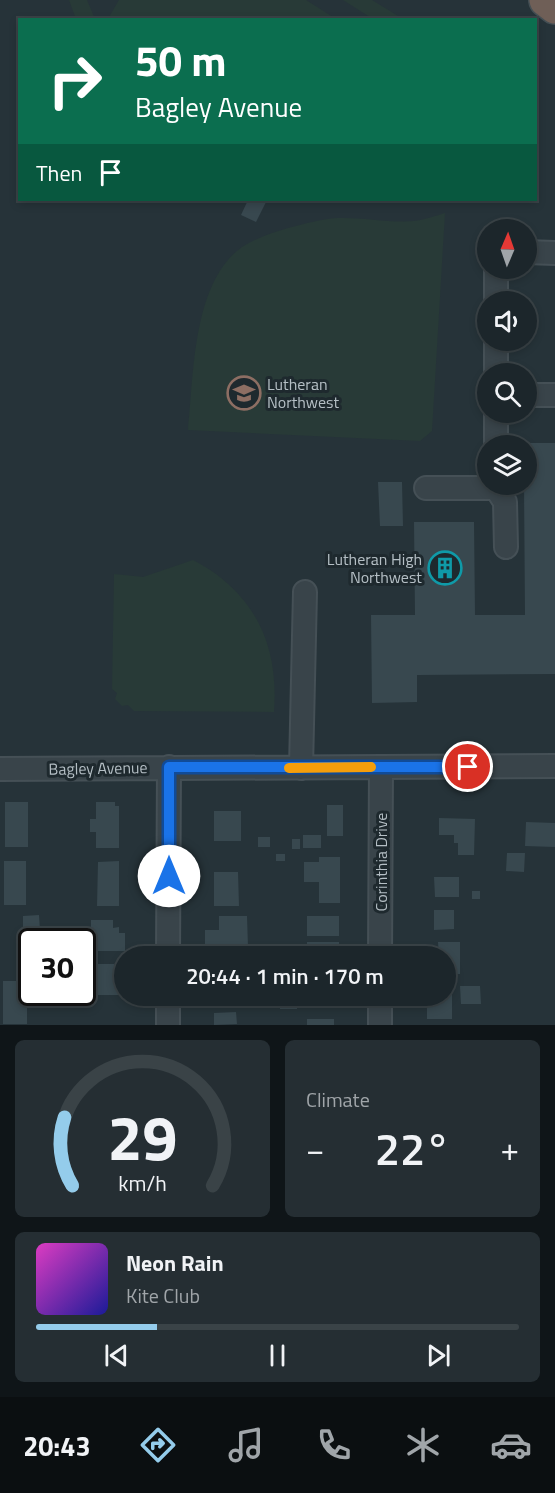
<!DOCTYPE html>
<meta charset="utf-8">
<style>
body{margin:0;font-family:"Titillium Web",sans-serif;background:#252e33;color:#f1f3f6;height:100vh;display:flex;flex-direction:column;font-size:22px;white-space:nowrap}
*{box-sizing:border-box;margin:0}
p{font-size:20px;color:#a0a5a9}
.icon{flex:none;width:33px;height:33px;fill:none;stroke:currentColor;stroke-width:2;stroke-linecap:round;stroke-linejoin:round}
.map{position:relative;height:1025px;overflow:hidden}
.side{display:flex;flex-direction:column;gap:15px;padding:15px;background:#0f1518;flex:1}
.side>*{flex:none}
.hud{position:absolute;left:18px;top:18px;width:519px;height:183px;border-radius:0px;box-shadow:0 3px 9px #0003,0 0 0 2px #3a4347;background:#0b6e4f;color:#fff;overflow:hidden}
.needle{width:39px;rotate:2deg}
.buttons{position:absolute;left:477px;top:219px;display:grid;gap:12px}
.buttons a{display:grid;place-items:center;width:60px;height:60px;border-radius:50%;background:#1c262b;box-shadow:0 3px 9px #0003,0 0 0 2px #3a4347;font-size:30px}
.speed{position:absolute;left:18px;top:928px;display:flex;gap:12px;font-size:30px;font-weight:700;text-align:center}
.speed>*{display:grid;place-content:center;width:78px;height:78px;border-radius:50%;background:#1c262b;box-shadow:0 3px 9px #0003,0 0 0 2px #3a4347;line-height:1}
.speed .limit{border:3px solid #111;border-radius:9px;background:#fff;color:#111}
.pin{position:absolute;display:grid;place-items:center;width:51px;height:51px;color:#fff;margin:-26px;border:3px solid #fff;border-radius:50%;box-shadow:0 2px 6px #0007}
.me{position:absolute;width:66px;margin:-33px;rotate:0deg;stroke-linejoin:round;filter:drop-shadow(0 0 4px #0008)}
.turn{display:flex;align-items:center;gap:21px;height:126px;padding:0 18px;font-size:27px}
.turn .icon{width:78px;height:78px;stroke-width:2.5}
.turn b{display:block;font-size:42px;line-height:51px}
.then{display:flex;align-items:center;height:57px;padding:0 18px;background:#0003;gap:12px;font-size:22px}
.big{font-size:45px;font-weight:600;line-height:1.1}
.side .card{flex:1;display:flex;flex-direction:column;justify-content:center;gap:9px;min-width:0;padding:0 21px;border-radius:9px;background:#252e33}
.side .dial{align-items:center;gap:0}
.dial svg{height:156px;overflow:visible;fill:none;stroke:#3a4347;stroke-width:7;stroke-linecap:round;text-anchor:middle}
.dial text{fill:#f1f3f6;stroke:none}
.song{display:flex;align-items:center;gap:18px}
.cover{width:72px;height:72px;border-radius:9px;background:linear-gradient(135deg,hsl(310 70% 55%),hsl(240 70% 35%))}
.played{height:6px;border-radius:3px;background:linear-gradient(90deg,#94cceb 25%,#3a4347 25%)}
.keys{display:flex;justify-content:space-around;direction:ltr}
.heat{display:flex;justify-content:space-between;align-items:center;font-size:33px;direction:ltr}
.side .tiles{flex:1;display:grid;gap:15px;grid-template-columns:1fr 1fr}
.card:last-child{grid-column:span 2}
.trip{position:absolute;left:114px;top:946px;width:342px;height:60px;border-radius:30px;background:#1c262b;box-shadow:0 3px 9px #0003,0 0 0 2px #3a4347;font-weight:600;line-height:60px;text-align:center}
.menu{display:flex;height:96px;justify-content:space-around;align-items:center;background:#0b0f11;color:#a0a5a9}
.menu .icon{width:42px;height:42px}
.menu .selected{color:#94cceb}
.menu b{font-size:27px;color:#f1f3f6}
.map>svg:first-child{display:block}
.green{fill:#283a37}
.building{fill:#38484f}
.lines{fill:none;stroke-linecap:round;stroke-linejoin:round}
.minor-casing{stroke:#455056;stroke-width:26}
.highway-casing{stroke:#444f54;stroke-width:36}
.minor{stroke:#39444a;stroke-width:22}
.highway{stroke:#6f5f57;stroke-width:33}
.route-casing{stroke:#114b97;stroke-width:15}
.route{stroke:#1a73e8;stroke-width:10}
.slow{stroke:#f59e0b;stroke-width:10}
.labels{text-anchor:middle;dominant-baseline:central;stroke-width:6;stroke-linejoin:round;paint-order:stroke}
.poi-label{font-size:16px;fill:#b5bfc5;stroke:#1e292e;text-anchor:start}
.street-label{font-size:16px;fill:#b5bfc5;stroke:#1e292e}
</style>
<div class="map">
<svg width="555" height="1025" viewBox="0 0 555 1025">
<rect width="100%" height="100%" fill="#263339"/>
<path class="green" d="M69 0H87L95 19H76Z
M119 0H306L336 19H113L109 17Z
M343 0H372L403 19H373Z
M445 213 432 431 420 441 188 430C194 375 192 283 242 247 256 238 272 233 288 228 304 224 321 219 337 218 362 217 389 223 414 221 424 220 435 216 445 213Z
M193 560C201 564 209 569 216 574 263 609 278 656 274 712L134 711 128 705 122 706 115 699 117 693 112 689 114 574 143 577Z"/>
<path class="building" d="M248 200H260L266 202 256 222 241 215Z
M524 443H555V674L417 675V702L372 703 371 615H415L414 522H474L475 615H525L524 484H526V446H524Z
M378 482H402L403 526H380Z
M5 802H28V847H5Z
M96 802H115V806H119V848H96V832H90V819H96Z
M327 805H343V836H327Z
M214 811H241V841H214Z
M439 818 475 819 474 855H458V843H454V835H439Z
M526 822 555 823V847L525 846Z
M303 835H321V848H303Z
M258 837H270V847H258Z
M292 839H300V849H292Z
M507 853H525L524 872 506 871Z
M276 854H285V861H276Z
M319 857H340V903H319V882H304V862H319Z
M4 861H26V905H4Z
M119 861V906H97L98 862Z
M214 872H238L239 906H214Z
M434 877H459V897H435Z
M472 891H480V899H472Z
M434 910H454V929L434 930Z
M39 915 40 930H23V916Z
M219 916H247L248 947H205V930H219Z
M307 916H339V936H307Z
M91 920H113V928L119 927V933H125V951H91Z
M20 936H45V942H32V968H23V950H21Z
M307 942H339V957H307Z
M438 942H460V974H446V957H439Z
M91 964H114V970H121V977H124V995H90Z
M3 981H27V1024H3Z
M460 986H480L481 1004H461Z
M446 990H452V1019H427V996H446Z
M280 996H297V1009H280Z
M310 996H330V1003H310Z
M236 1012 237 1024 214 1025V1013Z
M307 1019H334V1025H307Z"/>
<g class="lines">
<g class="minor-casing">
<path id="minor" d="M526 252 555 253
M496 302V268
M496 340V374
M526 395H555
M496 412V446
M426 488H496V484
M496 488 505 502 506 547
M301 768 305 592
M0 769 555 766
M168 957 169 767
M380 957 381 767
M168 1025V996
M380 1025V996"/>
</g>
<g class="highway-casing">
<path id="highway" d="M546 0 555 7"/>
</g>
<use href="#minor" class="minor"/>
<use href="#highway" class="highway"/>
</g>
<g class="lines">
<g class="route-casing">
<path id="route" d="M169 876V767H468"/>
</g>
<use href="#route" class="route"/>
<path class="slow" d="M289 768 371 767"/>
</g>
<defs>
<g id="school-ring" transform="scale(1.725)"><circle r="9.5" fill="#1e292e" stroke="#8d6e63" stroke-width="1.5"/><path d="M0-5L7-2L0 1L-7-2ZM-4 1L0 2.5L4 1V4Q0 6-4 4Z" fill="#8d6e63"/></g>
<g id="building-ring" transform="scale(1.725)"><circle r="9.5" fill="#1e292e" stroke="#0f9aa8" stroke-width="1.5"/><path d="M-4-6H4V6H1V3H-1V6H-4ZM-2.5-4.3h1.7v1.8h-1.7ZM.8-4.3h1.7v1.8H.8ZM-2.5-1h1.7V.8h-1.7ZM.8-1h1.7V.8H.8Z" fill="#0f9aa8"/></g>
</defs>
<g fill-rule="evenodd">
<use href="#school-ring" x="244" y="393"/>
<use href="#building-ring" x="445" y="568"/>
</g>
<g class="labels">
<g class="poi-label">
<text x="267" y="384">Lutheran<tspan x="267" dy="18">Northwest</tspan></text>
<text x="422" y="559" text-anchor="end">Lutheran High<tspan x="422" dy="18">Northwest</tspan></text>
</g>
<g class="street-label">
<text transform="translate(98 768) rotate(-1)">Bagley Avenue</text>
<text transform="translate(381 862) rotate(-90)">Corinthia Drive</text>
</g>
</g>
</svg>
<div class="buttons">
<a><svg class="needle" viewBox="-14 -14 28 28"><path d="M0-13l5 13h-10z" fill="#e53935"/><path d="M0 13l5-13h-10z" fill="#a0a5a9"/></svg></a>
<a><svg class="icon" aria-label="sound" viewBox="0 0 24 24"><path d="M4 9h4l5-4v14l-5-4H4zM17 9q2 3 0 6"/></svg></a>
<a><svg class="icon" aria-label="search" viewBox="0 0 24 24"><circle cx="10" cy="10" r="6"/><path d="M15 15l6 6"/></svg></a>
<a><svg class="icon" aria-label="layers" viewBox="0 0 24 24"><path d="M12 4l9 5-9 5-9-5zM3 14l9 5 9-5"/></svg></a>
</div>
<div class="speed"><div class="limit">30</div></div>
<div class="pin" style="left:468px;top:767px;background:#d93025"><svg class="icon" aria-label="arrive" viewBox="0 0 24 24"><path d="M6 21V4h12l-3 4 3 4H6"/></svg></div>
<svg class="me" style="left:169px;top:876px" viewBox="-20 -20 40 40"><circle r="19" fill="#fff"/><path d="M0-13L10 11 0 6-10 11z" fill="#1a73e8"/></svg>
<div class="trip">20:44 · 1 min · 170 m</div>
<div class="hud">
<div class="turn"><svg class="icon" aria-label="right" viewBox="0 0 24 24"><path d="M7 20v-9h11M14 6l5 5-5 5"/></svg><div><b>50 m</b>Bagley Avenue</div></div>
<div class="then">Then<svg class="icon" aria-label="arrive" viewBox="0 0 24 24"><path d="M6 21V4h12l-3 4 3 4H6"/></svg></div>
</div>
</div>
<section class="side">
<div class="tiles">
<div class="card dial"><svg viewBox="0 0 100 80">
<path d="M14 69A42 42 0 1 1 86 69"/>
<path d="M14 69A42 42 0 0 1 10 34" stroke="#94cceb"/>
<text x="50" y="56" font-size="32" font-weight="700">29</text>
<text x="50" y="72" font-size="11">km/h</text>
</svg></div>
<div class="card"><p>Climate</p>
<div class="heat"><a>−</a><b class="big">22°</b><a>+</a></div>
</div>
<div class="card">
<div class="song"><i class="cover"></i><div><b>Neon Rain</b><p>Kite Club</p></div></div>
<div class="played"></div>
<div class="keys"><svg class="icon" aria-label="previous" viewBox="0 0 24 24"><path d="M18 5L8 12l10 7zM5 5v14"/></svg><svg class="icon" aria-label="pause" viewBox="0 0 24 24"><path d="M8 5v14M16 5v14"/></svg><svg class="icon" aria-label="next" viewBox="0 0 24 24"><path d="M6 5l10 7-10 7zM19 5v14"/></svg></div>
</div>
</div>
</section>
<nav class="menu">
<b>20:43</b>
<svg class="icon selected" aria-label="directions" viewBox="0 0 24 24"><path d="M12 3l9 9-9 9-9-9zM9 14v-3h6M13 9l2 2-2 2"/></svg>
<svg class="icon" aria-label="music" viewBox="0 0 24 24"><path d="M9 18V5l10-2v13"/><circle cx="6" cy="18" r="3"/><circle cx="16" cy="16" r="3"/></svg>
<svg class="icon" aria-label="phone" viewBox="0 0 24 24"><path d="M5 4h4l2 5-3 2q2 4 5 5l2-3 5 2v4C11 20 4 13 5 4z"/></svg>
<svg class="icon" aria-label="climate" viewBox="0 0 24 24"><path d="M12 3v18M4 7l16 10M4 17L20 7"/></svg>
<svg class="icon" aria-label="car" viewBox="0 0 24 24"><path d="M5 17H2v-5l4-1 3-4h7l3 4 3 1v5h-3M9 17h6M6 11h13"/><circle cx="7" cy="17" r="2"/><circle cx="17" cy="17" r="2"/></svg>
</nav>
